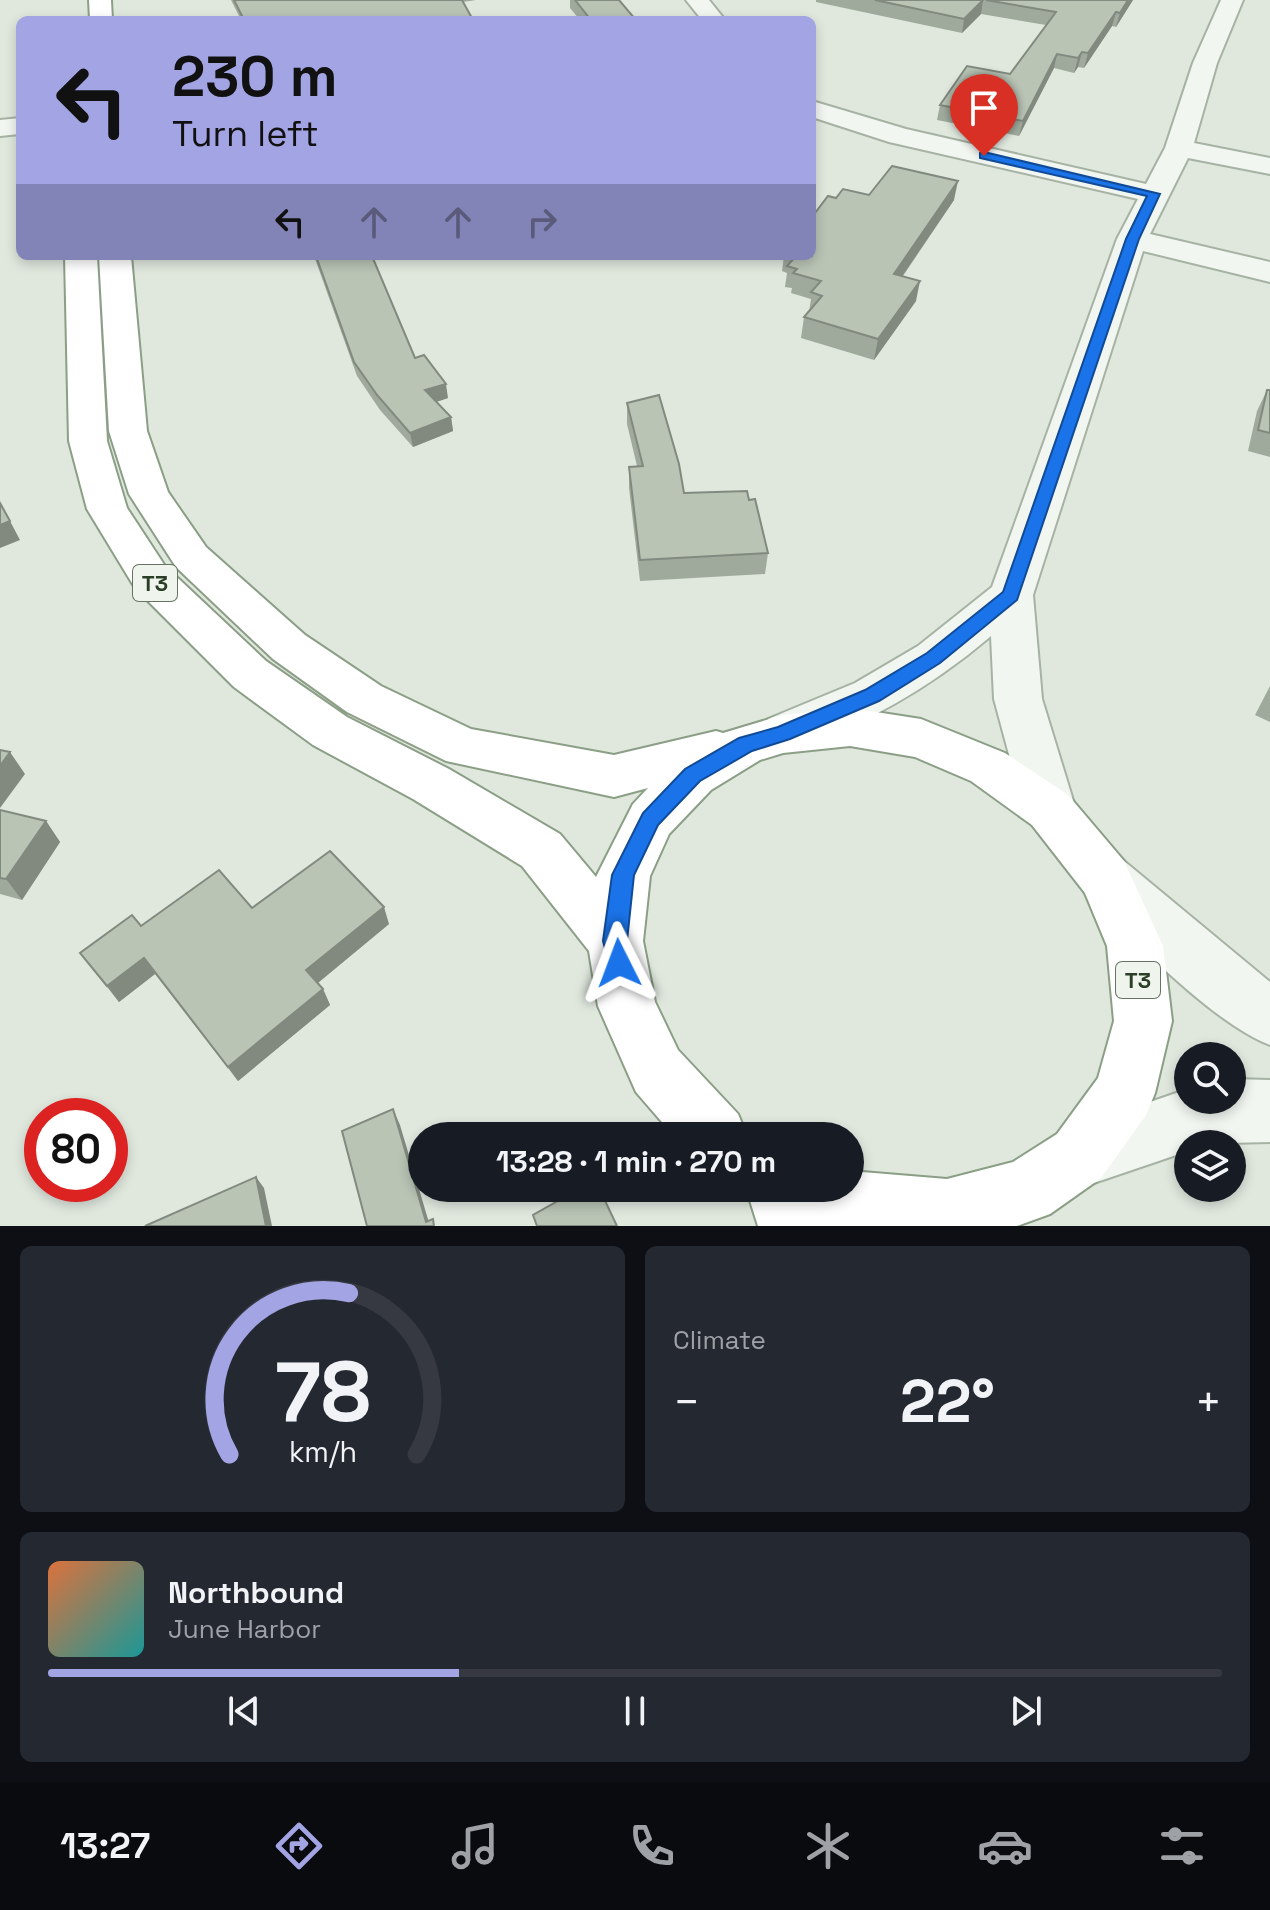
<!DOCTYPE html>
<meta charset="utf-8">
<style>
body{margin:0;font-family:"Space Grotesk",sans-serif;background:#242831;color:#f1f3f6;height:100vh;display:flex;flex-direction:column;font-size:30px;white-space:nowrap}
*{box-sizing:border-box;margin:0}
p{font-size:26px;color:#9ea1a6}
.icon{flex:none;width:44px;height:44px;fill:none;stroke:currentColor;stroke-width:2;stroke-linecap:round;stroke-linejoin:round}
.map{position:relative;height:1226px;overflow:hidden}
.sheet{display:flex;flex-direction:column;gap:20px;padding:20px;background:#0d0f14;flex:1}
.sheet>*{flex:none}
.guide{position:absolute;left:16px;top:16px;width:800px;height:244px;border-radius:12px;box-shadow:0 4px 12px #0003;background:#a3a4e4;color:#111;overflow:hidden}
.controls{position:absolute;left:1174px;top:1042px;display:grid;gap:16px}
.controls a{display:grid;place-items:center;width:72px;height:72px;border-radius:50%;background:#171b24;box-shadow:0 4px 12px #0003;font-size:40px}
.speed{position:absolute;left:24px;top:1098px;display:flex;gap:16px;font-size:40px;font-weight:700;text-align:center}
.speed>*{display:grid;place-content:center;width:104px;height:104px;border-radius:50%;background:#171b24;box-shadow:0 4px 12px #0003;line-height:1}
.speed .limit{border:12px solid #d22;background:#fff;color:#111}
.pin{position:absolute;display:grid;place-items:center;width:68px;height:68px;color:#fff;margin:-82px -34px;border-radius:50% 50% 50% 0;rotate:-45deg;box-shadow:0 0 8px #0007}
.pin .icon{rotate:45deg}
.me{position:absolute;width:88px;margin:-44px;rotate:357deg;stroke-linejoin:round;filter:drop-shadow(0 0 6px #0008)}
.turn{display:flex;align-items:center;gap:28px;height:168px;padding:0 24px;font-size:36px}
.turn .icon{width:104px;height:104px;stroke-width:2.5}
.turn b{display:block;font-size:56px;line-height:68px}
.lanes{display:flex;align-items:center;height:76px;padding:0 24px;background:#0003;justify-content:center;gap:40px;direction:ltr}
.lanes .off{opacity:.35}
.big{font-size:60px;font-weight:800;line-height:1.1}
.sheet .tile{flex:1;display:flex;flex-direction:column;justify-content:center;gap:12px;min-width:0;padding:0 28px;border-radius:12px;background:#242831}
.sheet .dial{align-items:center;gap:0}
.dial svg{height:208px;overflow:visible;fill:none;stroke:#363941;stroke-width:7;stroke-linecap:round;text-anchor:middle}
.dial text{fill:#f1f3f6;stroke:none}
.song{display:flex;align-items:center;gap:24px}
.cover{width:96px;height:96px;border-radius:12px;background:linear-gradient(135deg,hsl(20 70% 55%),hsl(180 70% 35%))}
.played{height:8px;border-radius:4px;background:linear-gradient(90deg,#a3a4e4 35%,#363941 35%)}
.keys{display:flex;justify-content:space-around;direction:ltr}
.heat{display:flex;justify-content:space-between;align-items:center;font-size:44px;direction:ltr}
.sheet .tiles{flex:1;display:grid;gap:20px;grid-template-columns:1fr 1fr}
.tile:last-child{grid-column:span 2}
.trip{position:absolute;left:408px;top:1122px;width:456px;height:80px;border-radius:40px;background:#171b24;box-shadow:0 4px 12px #0003;font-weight:800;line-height:80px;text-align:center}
.tabs{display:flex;height:128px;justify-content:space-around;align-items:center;background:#090b0e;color:#9ea1a6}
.tabs .icon{width:56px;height:56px}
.tabs .on{color:#a3a4e4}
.tabs b{font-size:36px;color:#f1f3f6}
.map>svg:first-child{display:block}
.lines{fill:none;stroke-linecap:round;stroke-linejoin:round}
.minor-casing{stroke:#a6b2a3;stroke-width:4}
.highway-casing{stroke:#8b9e86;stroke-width:4}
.minor{fill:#f2f6f1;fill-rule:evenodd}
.highway{fill:#fff;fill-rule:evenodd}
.wall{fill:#9fa99c}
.shaded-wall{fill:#82897f}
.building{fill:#b9c4b5;stroke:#82897f;stroke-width:2}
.route{fill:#1a73e8;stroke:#114b97;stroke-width:2}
.labels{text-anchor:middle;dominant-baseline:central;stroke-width:7;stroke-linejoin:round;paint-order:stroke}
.shield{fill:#eff5ed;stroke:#667562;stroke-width:2}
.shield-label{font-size:22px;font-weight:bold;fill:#2c3e27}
</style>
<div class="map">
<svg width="1270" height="1226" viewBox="0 0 1270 1226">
<rect width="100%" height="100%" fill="#e0e8de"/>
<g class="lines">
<g class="minor-casing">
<path id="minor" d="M686 0H709L725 20H702Z
M1221 0H1243L1217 63 1194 143 1270 158V174L1188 158 1150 234 1270 262V282L1143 251 1033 595 1042 699 1076 810 1068 825 1050 832 1032 825 1024 810 994 699 991 636C930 688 862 727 785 752L768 747 761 733 768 719 855 683 918 646 992 587 1117 239 1138 199 889 142 812 117V101L906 129 1146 184 1165 148 1193 63Z
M20 118V134L0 136V120Z
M1105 854 1124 861 1270 982V1045C1211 1022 1135 940 1086 895L1078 878 1086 861Z
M1232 1079 1270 1080V1142L1188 1144V1151L1079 1188 1057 1178 1047 1156 1057 1134 1188 1089V1100H1232Z"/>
</g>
<g class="highway-casing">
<path id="highway" d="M89 0H111L112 20H90Z
M65 256H97L107 441 127 508 165 566 266 661 347 717 449 769 560 834 596 877 633 804 648 788 614 797 446 761 347 712 273 659 176 567 129 494 109 431 99 256H131L147 431 168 492 206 547 305 635 381 686 471 729 614 755 716 731 723 733 783 715 850 708 921 719 1005 753 1068 795 1124 861 1163 946 1172 1021 1155 1093 1146 1115 1101 1178 1050 1214 1017 1226H758L746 1188H850V1171L947 1179 1013 1162 1057 1134 1098 1078 1114 1021 1107 946 1085 893 1032 825 971 781 915 757 850 746 783 753 760 760 711 790 669 834 650 876 643 941 655 1002 678 1050 738 1114 747 1136H674L636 1092 598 1006 589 951 522 866 413 799 313 745 234 687 135 588 87 509 69 441Z"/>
</g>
<use href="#minor" class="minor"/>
<use href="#highway" class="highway"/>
</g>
<path class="wall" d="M231 0H476L463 2 473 20H241Z
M570 0H619L636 20H580L570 8Z
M816 0H1133L1116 27 1112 26 1084 68 1078 67 1074 73 1054 68 1019 136 937 120 940 105 1010 74 1046 25 981 14 962 33 816 2Z
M869 195 954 200 903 276 916 301 874 360 801 338 804 317 809 312 811 299 791 293 792 288 785 287 787 273 782 271 784 256H812L836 198Z
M314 256H372L415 358 448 398 436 402 451 417 453 431 413 447 380 410 357 376Z
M1267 390H1270V457L1248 451 1257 411Z
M627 403 684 493 749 500 768 553 765 574 640 581 629 488V467L637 466 627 424Z
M1270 686V722L1255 715Z
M0 810 46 821 60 842 22 900 0 894Z
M252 908 389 924 318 983 323 989 330 1005 238 1081 155 974 119 1002 80 953Z"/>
<path class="shaded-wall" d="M983 0 981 14 962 33 964 19Z
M1128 0H1133L1116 27 1120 13Z
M1116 12 1112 26 1084 68 1088 53Z
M1082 52 1078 67 1074 73 1078 58Z
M1057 54 1054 68 1019 136 1023 121Z
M958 181 954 200 890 294 894 274Z
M920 281 916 301 874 360 878 339Z
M446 384 448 398 427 405 425 390Z
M451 417 453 431 413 447 410 433Z
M10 521 20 540 0 548V525Z
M10 752 25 774 0 808V766Z
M46 821 60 842 22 900 6 879Z
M384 907 389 924 314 986 306 970Z
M144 958 155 974 119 1002 107 986Z
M323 989 330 1005 238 1081 228 1067Z
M393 1109 400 1125 430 1226 426 1222Z
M256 1177 264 1188 272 1226H266Z"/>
<path class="building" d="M234 0H462L473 20H244Z
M575 0H619L636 20H591Z
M875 0H983L964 19Z
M986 0H1128L1120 13 1116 12 1088 53 1082 52 1078 58 1057 54 1023 121 940 105 967 66 1010 74 1056 12Z
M892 166 958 181 894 274 920 281 878 339 804 317 822 296 811 292 821 281 793 273 797 269 787 266 796 256H812V217L828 196 836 198 843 189 869 195Z
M316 256H372L415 358 424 355 446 384 425 390 451 417 410 433 377 395 354 362Z
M1267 390H1270V433L1258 430Z
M659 395 679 464 684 493 747 491 749 500 755 499 768 553 640 560 629 467 643 466 627 403Z
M0 503 10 521 0 525Z
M0 750 10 752 0 766Z
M0 810 46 821 6 879 0 878Z
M330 851 384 907 306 970 323 989 228 1067 144 958 107 986 80 953 132 915 141 926 219 870 252 908Z
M393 1109 426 1222 433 1219 434 1226H367L342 1131Z
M256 1177 266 1226H145Z
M581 1188H599L617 1226H537L533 1215Z"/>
<path class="route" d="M984 152 1160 194 1139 239 1017 600 940 663 879 701 790 739 752 751 700 781 658 825 634 875 627 941 631 963 627 971 619 974 611 971 603 941 612 875 643 813 685 769 739 738 778 727 865 690 927 653 1003 592 1126 239 1147 196 980 158V153Z"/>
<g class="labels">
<g class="shield">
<rect x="133" y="565" width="44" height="36" rx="6"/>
<rect x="1116" y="962" width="44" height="36" rx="6"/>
</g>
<g class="shield-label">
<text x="155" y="583">T3</text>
<text x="1138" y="980">T3</text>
</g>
</g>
</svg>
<div class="controls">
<a><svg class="icon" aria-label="search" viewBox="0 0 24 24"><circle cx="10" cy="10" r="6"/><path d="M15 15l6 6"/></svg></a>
<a><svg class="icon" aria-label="layers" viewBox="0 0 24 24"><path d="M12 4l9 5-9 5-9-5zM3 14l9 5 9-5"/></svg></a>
</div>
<div class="speed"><div class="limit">80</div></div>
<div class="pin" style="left:984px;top:156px;background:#d93025"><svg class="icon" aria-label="arrive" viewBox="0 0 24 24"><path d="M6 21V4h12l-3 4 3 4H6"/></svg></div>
<svg class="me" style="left:619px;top:963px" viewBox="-20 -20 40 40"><path d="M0-17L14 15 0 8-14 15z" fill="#1a73e8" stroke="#fff" stroke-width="4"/></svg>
<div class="trip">13:28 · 1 min · 270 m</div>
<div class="guide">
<div class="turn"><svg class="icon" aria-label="left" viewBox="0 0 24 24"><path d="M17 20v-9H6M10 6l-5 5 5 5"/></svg><div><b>230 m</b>Turn left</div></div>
<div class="lanes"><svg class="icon" aria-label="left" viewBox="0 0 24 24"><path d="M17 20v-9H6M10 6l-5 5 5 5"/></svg><svg class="icon off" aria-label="ahead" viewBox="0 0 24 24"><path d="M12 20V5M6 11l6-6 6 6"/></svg><svg class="icon off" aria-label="ahead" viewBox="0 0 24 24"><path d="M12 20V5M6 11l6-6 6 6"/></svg><svg class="icon off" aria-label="right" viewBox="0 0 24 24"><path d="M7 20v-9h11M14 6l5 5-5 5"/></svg></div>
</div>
</div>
<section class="sheet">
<div class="tiles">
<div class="tile dial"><svg viewBox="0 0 100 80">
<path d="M14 69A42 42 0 1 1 86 69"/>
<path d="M14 69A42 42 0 0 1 60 7" stroke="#a3a4e4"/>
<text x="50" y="56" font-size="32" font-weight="700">78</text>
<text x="50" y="72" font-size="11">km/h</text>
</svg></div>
<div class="tile"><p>Climate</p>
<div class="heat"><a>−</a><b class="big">22°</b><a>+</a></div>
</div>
<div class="tile">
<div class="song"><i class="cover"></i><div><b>Northbound</b><p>June Harbor</p></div></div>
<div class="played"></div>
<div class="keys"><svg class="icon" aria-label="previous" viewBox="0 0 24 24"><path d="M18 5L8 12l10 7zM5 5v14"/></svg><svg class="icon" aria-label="pause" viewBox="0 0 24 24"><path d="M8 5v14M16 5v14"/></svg><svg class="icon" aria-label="next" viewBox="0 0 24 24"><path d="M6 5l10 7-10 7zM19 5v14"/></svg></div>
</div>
</div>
</section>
<nav class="tabs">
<b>13:27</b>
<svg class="icon on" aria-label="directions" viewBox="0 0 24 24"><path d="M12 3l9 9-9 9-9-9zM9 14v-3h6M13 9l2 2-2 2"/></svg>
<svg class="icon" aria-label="music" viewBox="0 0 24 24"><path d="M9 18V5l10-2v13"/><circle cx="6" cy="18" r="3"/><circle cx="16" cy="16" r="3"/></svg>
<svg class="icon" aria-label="phone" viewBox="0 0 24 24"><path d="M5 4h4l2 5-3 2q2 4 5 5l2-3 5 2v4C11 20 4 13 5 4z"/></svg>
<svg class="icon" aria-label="climate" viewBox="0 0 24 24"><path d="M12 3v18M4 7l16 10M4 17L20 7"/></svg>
<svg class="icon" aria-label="car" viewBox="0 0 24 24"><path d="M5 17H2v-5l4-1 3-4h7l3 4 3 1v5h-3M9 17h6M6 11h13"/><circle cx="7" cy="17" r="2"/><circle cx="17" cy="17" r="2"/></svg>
<svg class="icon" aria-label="filters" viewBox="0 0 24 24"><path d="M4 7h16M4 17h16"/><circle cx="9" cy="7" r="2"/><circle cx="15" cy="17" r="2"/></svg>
</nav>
